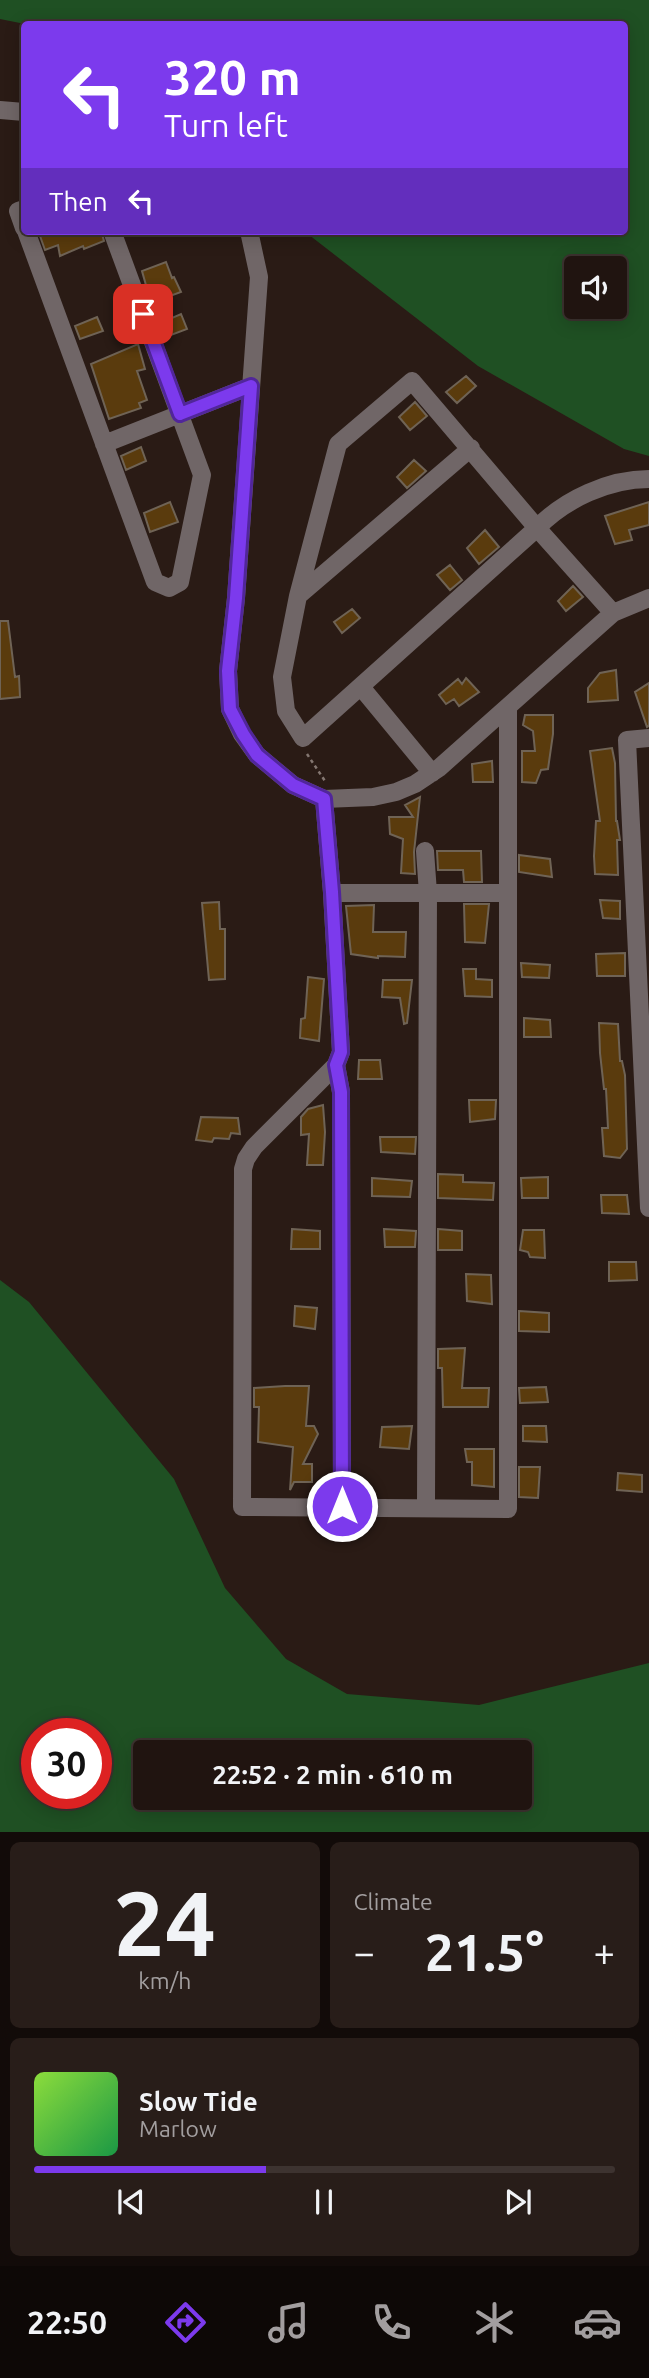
<!DOCTYPE html>
<meta charset="utf-8">
<style>
body{margin:0;font-family:Ubuntu,sans-serif;background:#281d19;color:#f1f3f6;height:100vh;display:flex;flex-direction:column;font-size:26px;white-space:nowrap}
*{box-sizing:border-box;margin:0}
p{font-size:23px;color:#a29e9f}
.icon{flex:none;width:38px;height:38px;fill:none;stroke:currentColor;stroke-width:2;stroke-linecap:round;stroke-linejoin:round}
.map{position:relative;height:1832px;overflow:hidden}
.panel{display:flex;flex-direction:column;gap:10px;padding:10px;background:#120b09;flex:1}
.panel>*{flex:none}
.banner{position:absolute;left:21px;top:21px;width:607px;height:214px;border-radius:7px;box-shadow:0 4px 18px #0003,0 0 0 2px #3d3330;background:#7c3aed;color:#fff;overflow:hidden}
.controls{position:absolute;left:564px;top:256px;display:grid;gap:14px}
.controls a{display:grid;place-items:center;width:63px;height:63px;border-radius:7px;background:#201410;box-shadow:0 4px 18px #0003,0 0 0 2px #3d3330;font-size:35px}
.speed{position:absolute;left:21px;top:1718px;display:flex;gap:14px;font-size:35px;font-weight:700;text-align:center}
.speed>*{display:grid;place-content:center;width:91px;height:91px;border-radius:50%;background:#201410;box-shadow:0 4px 18px #0003,0 0 0 2px #3d3330;line-height:1}
.speed .limit{border:10px solid #d22;background:#fff;color:#111}
.pin{position:absolute;display:grid;place-items:center;width:60px;height:60px;color:#fff;margin:-30px;border-radius:14px;box-shadow:0 4px 10px #0006}
.me{position:absolute;width:77px;margin:-38px;rotate:0deg;stroke-linejoin:round;filter:drop-shadow(0 0 5px #0008)}
.turn{display:flex;align-items:center;gap:24px;height:147px;padding:0 28px;font-size:32px}
.turn .icon{width:91px;height:91px;stroke-width:2.5}
.turn b{display:block;font-size:49px;line-height:60px}
.then{display:flex;align-items:center;height:66px;padding:0 28px;background:#0003;gap:14px;font-size:26px}
.big{font-size:52px;font-weight:700;line-height:1.1}
.panel .card{flex:1;display:flex;flex-direction:column;justify-content:center;gap:10px;min-width:0;padding:0 24px;border-radius:10px;background:#281d19}
.panel .dial{align-items:center;gap:0}
.dial b{font-size:91px;line-height:1}
.song{display:flex;align-items:center;gap:21px}
.cover{width:84px;height:84px;border-radius:10px;background:linear-gradient(135deg,hsl(90 70% 55%),hsl(140 70% 35%))}
.played{height:7px;border-radius:4px;background:linear-gradient(90deg,#7c3aed 40%,#3d3330 40%)}
.keys{display:flex;justify-content:space-around;direction:ltr}
.heat{display:flex;justify-content:space-between;align-items:center;font-size:38px;direction:ltr}
.panel .tiles{flex:1;display:grid;gap:10px;grid-template-columns:1fr 1fr}
.card:last-child{grid-column:span 2}
.trip{position:absolute;left:133px;top:1740px;width:399px;height:70px;border-radius:7px;background:#201410;box-shadow:0 4px 18px #0003,0 0 0 2px #3d3330;font-weight:700;line-height:70px;text-align:center}
.tab-bar{display:flex;height:112px;justify-content:space-around;align-items:center;background:#0d0806;color:#a29e9f}
.tab-bar .icon{width:49px;height:49px}
.tab-bar .active{color:#7c3aed}
.tab-bar b{font-size:32px;color:#f1f3f6}
.map>svg:first-child{display:block}
.green{fill:#1f5023;fill-rule:evenodd}
.building{fill:#5a3b0d;stroke:#6f6355;stroke-width:2}
.lines{fill:none;stroke-linecap:round;stroke-linejoin:round}
.path{stroke:#847771;stroke-width:2.5;stroke-dasharray:3.5 3.5;stroke-linecap:butt}
.minor{stroke:#706667;stroke-width:18}
.route-casing{stroke:#51269a;stroke-width:18}
.route{stroke:#7c3aed;stroke-width:12}
</style>
<div class="map">
<svg width="649" height="1832" viewBox="0 0 649 1832">
<rect width="100%" height="100%" fill="#2a1b15"/>
<path class="green" d="M0 0H649V456L624 449 478 366 304 231H625V24H25L0 19ZM576 268H614V306H576Z
M0 1280 29 1302 174 1479 225 1588 286 1659 347 1694 479 1705 649 1663V1832H0ZM37 1734H96V1794H37ZM145 1752H520V1797H145Z"/>
<path class="building" d="M57 231H101L104 241 84 249 83 246 60 256 58 245 45 250 40 236Z
M166 262 172 278 174 277 181 292 151 303 142 271Z
M181 314 187 329 163 338 158 324Z
M97 317 103 331 80 339 75 326Z
M138 344 145 369 137 371 147 400 139 403 141 408 109 419 91 364Z
M466 376 476 386 457 403 446 392Z
M415 402 427 416 410 430 399 417Z
M141 447 146 461 126 470 121 456Z
M414 460 426 471 407 488 397 477Z
M170 502 178 522 150 532 144 513Z
M649 502V525L629 530 632 540 615 544 605 516Z
M485 530 499 547 479 564 467 548Z
M450 565 462 580 450 590 437 575Z
M573 586 583 597 566 611 558 601Z
M352 609 360 618 342 633 334 622Z
M0 621H8L15 677 19 676 20 697 0 699Z
M616 670 618 700 588 702V688L600 673Z
M466 678 479 692 459 706 454 699 446 704 439 695 458 679 462 684Z
M649 683V726L647 727 635 692Z
M525 715H553V734L548 769 541 770 536 783 522 782V751H535L533 731 523 725Z
M612 748 615 763 616 821H617L620 840H617L618 875 595 874 594 856 596 821H600L590 751Z
M492 761 493 782H473L472 764Z
M420 797 414 852 415 874 401 873 403 839 390 834 389 817H413L405 805Z
M437 851H481L482 882H464L463 870H438Z
M519 855 550 859 552 877 519 872Z
M600 900 620 901V919L603 918Z
M219 902 220 929H225V979L209 980 202 903Z
M464 904H489L485 943 465 942Z
M374 905 373 932H406L405 957 378 956V958L351 954 346 906Z
M625 953V976H597L596 954Z
M521 963 550 965 549 978 522 977Z
M463 969H476V979L492 980V997L465 996Z
M308 977 324 979 319 1041 300 1038 301 1019 305 1018Z
M383 980H412L407 1023 404 1024 400 998 382 997Z
M524 1018 550 1020 551 1037H524Z
M599 1023 618 1024 620 1061H622L625 1075 627 1149 620 1158 604 1156 602 1128H608L606 1089H604L600 1053Z
M359 1060H380L382 1079H358Z
M469 1100H496L495 1119 470 1122Z
M323 1105 325 1132 323 1165H307L309 1134 301 1135V1117L308 1109Z
M201 1117 238 1118 240 1134 231 1133 229 1139 214 1138 212 1142 196 1140Z
M380 1137H416L415 1154 381 1152Z
M438 1174 463 1175V1182L494 1183 493 1200 438 1198Z
M548 1177V1198H522L521 1178Z
M372 1178 412 1181 410 1197 372 1196Z
M601 1195H627L629 1214 602 1213Z
M292 1229 320 1231V1249H291Z
M384 1229 416 1231 415 1247H385Z
M438 1229 462 1231V1250H438Z
M523 1230H544L545 1258 530 1257 528 1252 520 1250Z
M609 1262H636L637 1280 609 1281Z
M466 1274 491 1275 492 1304 467 1301Z
M295 1306 317 1308 315 1329 294 1326Z
M519 1311 549 1313V1332L519 1331Z
M465 1348 462 1388H489L488 1407H443L442 1368H438V1349Z
M285 1386H309L306 1426H314L318 1434 303 1464H312V1482H294L290 1490 293 1447 258 1442 259 1407H254V1388Z
M546 1387 548 1402 520 1403 519 1388Z
M412 1426 409 1449 380 1447 382 1427Z
M523 1426H546L547 1442 523 1441Z
M465 1449H494V1487L472 1485V1462H467Z
M519 1467H540L538 1498 519 1497Z
M618 1473 642 1475V1492L617 1490Z"/>
<g class="lines">
<path class="path" d="M307 754 325 781"/>
<path class="minor" d="M0 110 24 112
M24 209 18 211 24 228
M26 231 155 582 169 588 180 582 202 475 112 231
M249 231 259 277 236 598 228 671 230 709 242 734 257 755 293 785 324 799 373 797 396 792 415 784 439 768 613 613 649 598
M104 444 251 386
M298 596 471 448
M613 613 537 528 412 381 338 444 298 596 282 677 286 711 303 738 537 528C565 499 609 479 649 479
M361 687 432 773
M649 738 627 740 649 1208
M324 799 332 893 341 1052 336 1065 254 1147 246 1159 243 1169 242 1507 508 1509V708
M425 851 428 893 426 1507
M332 893H508
M336 1065 341 1092 342 1506"/>
</g>
<g class="lines">
<g class="route-casing">
<path id="route" d="M143 314 180 414 251 386 236 598 228 671 230 709 243 734 257 755 293 785 324 799 332 892 341 1052 336 1065 341 1092 342 1506"/>
</g>
<use href="#route" class="route"/>
</g>
</svg>
<div class="controls">
<a><svg class="icon" aria-label="sound" viewBox="0 0 24 24"><path d="M4 9h4l5-4v14l-5-4H4zM17 9q2 3 0 6"/></svg></a>
</div>
<div class="speed"><div class="limit">30</div></div>
<div class="pin" style="left:143px;top:314px;background:#d93025"><svg class="icon" aria-label="arrive" viewBox="0 0 24 24"><path d="M6 21V4h12l-3 4 3 4H6"/></svg></div>
<svg class="me" style="left:342px;top:1506px" viewBox="-20 -20 40 40"><circle r="17" fill="#7c3aed" stroke="#fff" stroke-width="3"/><path d="M0-11L8 9 0 5-8 9z" fill="#fff"/></svg>
<div class="trip">22:52 · 2 min · 610 m</div>
<div class="banner">
<div class="turn"><svg class="icon" aria-label="left" viewBox="0 0 24 24"><path d="M17 20v-9H6M10 6l-5 5 5 5"/></svg><div><b>320 m</b>Turn left</div></div>
<div class="then">Then<svg class="icon" aria-label="left" viewBox="0 0 24 24"><path d="M17 20v-9H6M10 6l-5 5 5 5"/></svg></div>
</div>
</div>
<section class="panel">
<div class="tiles">
<div class="card dial"><b>24</b><p>km/h</p></div>
<div class="card"><p>Climate</p>
<div class="heat"><a>−</a><b class="big">21.5°</b><a>+</a></div>
</div>
<div class="card">
<div class="song"><i class="cover"></i><div><b>Slow Tide</b><p>Marlow</p></div></div>
<div class="played"></div>
<div class="keys"><svg class="icon" aria-label="previous" viewBox="0 0 24 24"><path d="M18 5L8 12l10 7zM5 5v14"/></svg><svg class="icon" aria-label="pause" viewBox="0 0 24 24"><path d="M8 5v14M16 5v14"/></svg><svg class="icon" aria-label="next" viewBox="0 0 24 24"><path d="M6 5l10 7-10 7zM19 5v14"/></svg></div>
</div>
</div>
</section>
<nav class="tab-bar">
<b>22:50</b>
<svg class="icon active" aria-label="directions" viewBox="0 0 24 24"><path d="M12 3l9 9-9 9-9-9zM9 14v-3h6M13 9l2 2-2 2"/></svg>
<svg class="icon" aria-label="music" viewBox="0 0 24 24"><path d="M9 18V5l10-2v13"/><circle cx="6" cy="18" r="3"/><circle cx="16" cy="16" r="3"/></svg>
<svg class="icon" aria-label="phone" viewBox="0 0 24 24"><path d="M5 4h4l2 5-3 2q2 4 5 5l2-3 5 2v4C11 20 4 13 5 4z"/></svg>
<svg class="icon" aria-label="climate" viewBox="0 0 24 24"><path d="M12 3v18M4 7l16 10M4 17L20 7"/></svg>
<svg class="icon" aria-label="car" viewBox="0 0 24 24"><path d="M5 17H2v-5l4-1 3-4h7l3 4 3 1v5h-3M9 17h6M6 11h13"/><circle cx="7" cy="17" r="2"/><circle cx="17" cy="17" r="2"/></svg>
</nav>
